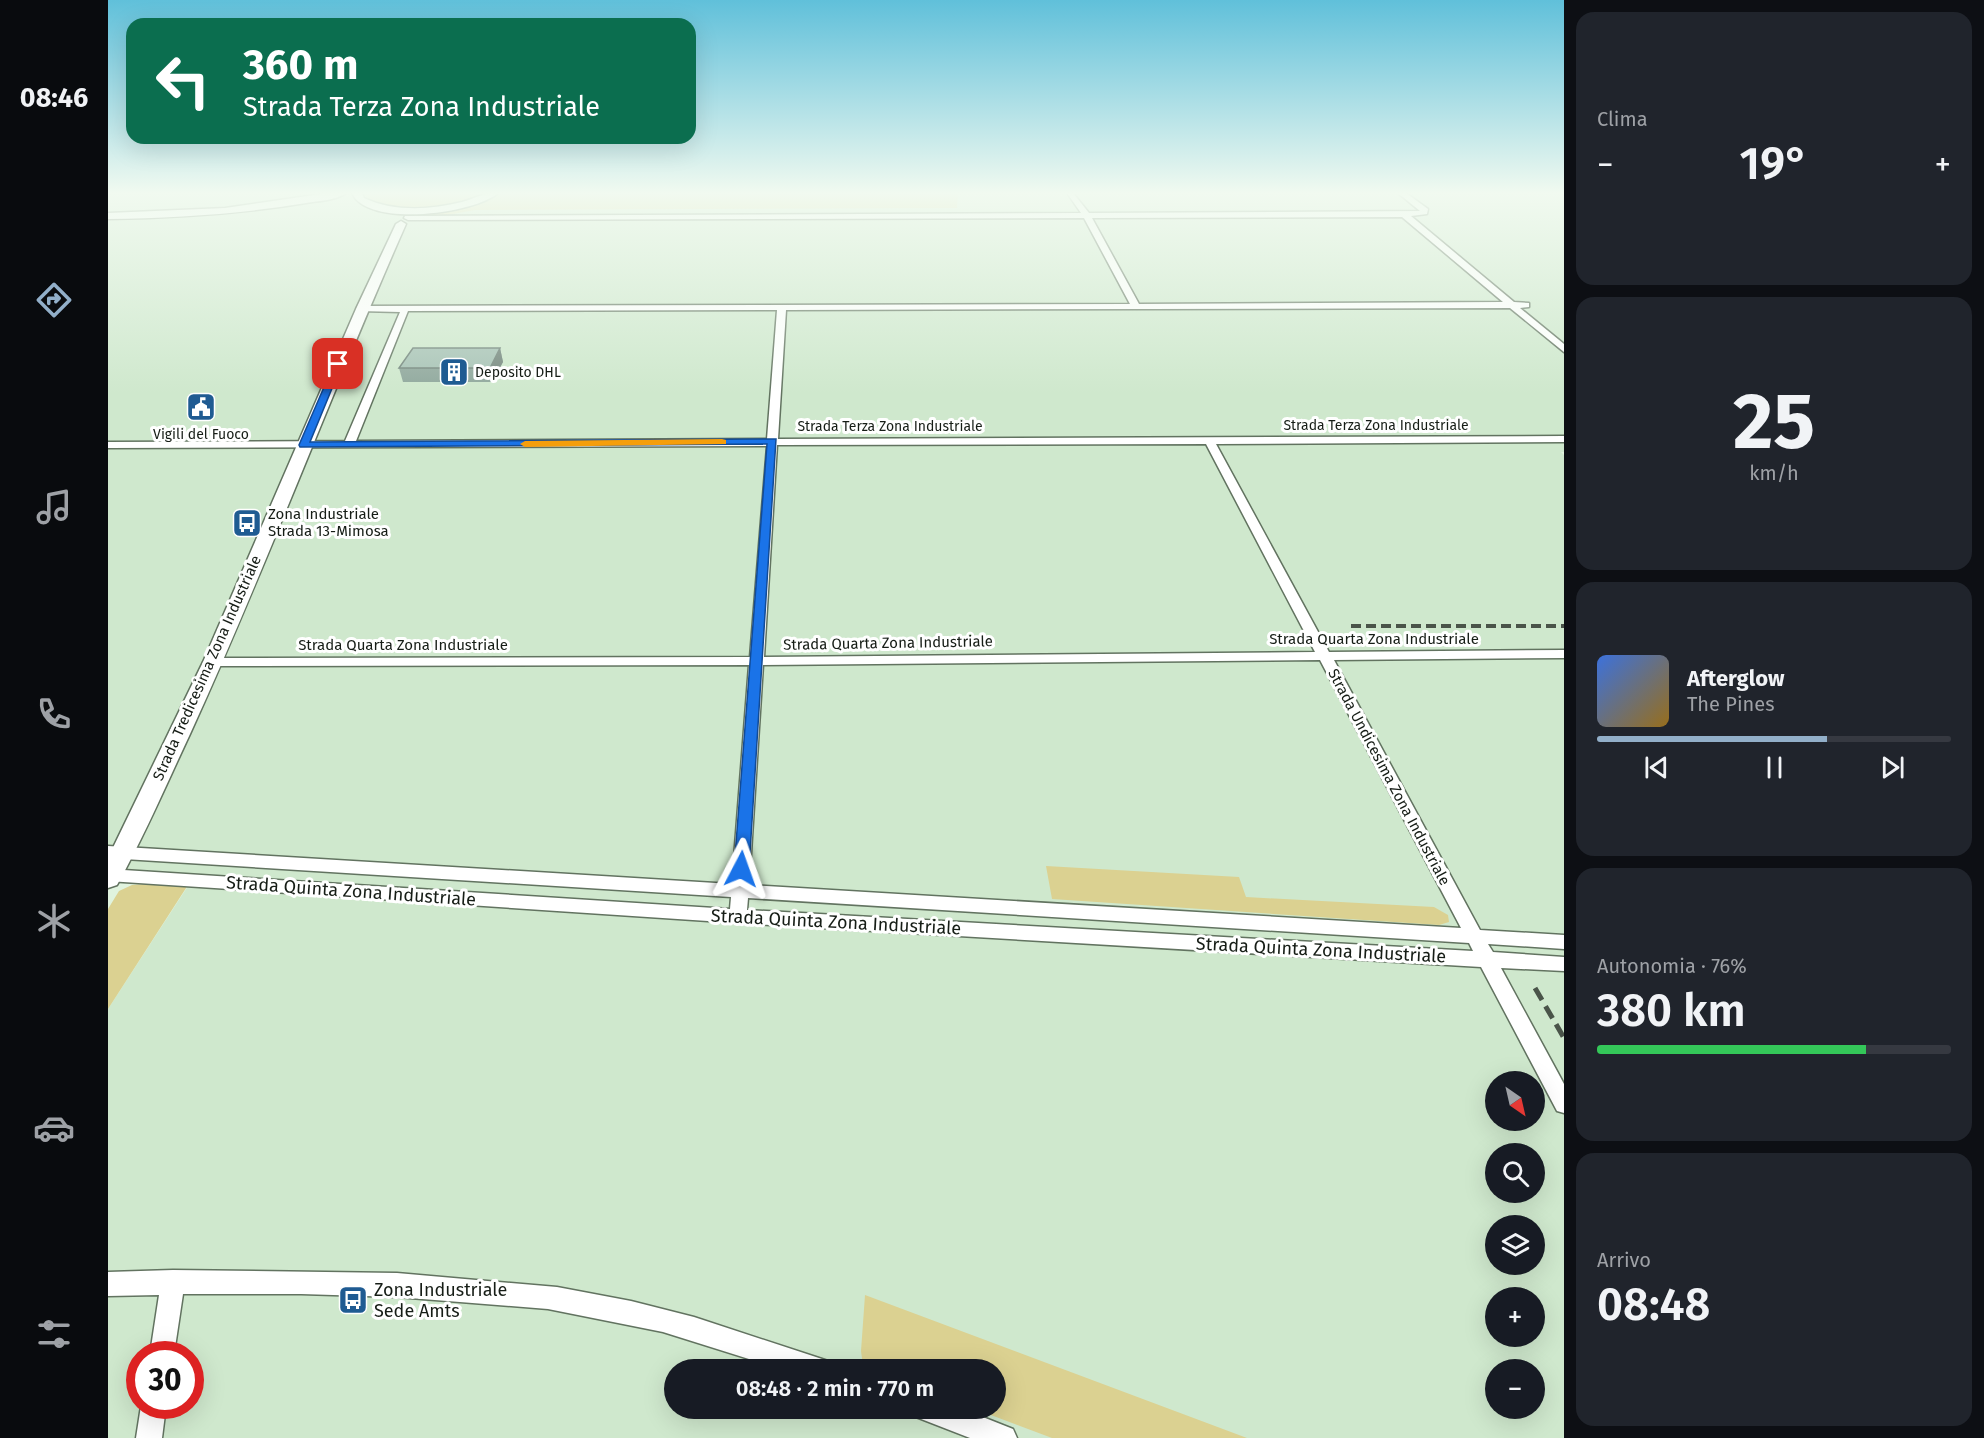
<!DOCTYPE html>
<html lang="it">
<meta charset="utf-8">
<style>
body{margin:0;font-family:"Fira Sans",sans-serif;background:#20242c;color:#f1f3f6;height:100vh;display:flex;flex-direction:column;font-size:22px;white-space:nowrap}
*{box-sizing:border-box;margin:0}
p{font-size:20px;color:#9ea1a6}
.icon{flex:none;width:33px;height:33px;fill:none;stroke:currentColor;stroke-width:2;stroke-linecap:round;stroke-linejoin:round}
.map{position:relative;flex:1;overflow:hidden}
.side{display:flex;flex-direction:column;gap:12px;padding:12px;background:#0d0f14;width:420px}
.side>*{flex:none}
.hud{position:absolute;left:18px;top:18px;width:570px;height:126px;border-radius:18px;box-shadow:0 6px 24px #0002;background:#0b6e4f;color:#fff;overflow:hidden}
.needle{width:39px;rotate:146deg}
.tools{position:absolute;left:1377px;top:1071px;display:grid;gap:12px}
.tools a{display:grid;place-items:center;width:60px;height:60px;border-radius:50%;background:#171b24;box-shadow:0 6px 24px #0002;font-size:30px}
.speed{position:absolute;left:18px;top:1341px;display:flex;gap:12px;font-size:30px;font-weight:700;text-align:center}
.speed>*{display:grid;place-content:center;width:78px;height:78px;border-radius:50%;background:#171b24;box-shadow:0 6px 24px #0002;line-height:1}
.speed .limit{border:9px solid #d22;background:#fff;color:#111}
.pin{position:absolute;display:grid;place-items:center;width:51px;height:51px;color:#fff;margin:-26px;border-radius:12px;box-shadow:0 3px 9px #0006}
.me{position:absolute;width:66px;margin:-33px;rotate:4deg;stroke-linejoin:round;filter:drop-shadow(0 0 4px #0008)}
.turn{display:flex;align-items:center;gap:21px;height:126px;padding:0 18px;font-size:27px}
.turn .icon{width:78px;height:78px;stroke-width:2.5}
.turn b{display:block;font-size:42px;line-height:51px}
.big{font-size:45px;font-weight:600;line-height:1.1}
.side .card{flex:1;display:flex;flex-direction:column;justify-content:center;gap:9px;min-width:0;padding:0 21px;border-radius:18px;background:#20242c}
.side .dial{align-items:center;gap:0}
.dial b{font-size:78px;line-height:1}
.song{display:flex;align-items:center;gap:18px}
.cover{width:72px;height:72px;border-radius:9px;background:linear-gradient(135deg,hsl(220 70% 55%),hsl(40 70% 35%))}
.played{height:6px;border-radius:3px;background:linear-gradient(90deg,#92afc9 65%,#363941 65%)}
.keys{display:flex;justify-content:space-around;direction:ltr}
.heat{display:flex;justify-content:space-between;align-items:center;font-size:33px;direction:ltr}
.charge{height:9px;border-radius:4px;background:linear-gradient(90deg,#34c759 76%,#363941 0)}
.trip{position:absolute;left:556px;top:1359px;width:342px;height:60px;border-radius:30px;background:#171b24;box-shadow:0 6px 24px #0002;font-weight:600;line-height:60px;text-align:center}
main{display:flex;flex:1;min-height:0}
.dock{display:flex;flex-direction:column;width:108px;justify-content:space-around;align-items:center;background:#090b0e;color:#9ea1a6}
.dock .icon{width:42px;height:42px}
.dock .current{color:#92afc9}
.dock b{font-size:27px;color:#f1f3f6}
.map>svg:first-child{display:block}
.built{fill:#cfe8cd;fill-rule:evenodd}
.green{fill:#dbd191}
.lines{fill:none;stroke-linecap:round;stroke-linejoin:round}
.street-casing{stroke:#627360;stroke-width:3}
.secondary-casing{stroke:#627360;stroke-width:3}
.street{fill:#fff;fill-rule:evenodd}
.secondary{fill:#fff;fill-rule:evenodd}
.rail-far1{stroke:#4a5449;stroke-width:4;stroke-dasharray:10 5;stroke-linecap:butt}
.rail{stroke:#4a5449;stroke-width:5;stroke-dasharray:14 7;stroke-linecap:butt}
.wall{fill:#90a89d}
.shaded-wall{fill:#76887f}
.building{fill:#a8c3b6;stroke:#76887f;stroke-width:1.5}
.route{fill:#1a73e8;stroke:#114b97;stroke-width:1.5}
.slow{fill:#f59e0b}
.labels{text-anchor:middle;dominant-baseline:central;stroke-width:6;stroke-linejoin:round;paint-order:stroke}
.far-poi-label{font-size:14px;fill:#161d16;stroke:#fff;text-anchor:start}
.far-street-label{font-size:14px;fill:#161d16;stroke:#fff}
.poi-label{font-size:15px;fill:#161d16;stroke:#fff;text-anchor:start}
.street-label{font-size:15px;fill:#161d16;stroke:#fff}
.near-street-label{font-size:18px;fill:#161d16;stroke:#fff}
.near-poi-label{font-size:18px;fill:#161d16;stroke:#fff;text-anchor:start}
</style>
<main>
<nav class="dock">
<b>08:46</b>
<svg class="icon current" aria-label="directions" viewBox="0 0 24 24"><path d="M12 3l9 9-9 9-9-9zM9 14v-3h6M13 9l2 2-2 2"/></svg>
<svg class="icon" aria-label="music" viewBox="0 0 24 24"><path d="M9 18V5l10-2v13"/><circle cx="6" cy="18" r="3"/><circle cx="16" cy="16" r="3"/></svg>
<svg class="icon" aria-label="phone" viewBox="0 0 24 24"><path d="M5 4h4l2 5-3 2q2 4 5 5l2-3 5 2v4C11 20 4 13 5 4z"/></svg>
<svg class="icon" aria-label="climate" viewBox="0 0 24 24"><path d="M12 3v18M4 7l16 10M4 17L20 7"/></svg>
<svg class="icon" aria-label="car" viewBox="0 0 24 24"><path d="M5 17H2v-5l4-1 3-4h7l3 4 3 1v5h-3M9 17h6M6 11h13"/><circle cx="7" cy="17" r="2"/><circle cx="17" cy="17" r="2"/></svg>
<svg class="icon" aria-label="filters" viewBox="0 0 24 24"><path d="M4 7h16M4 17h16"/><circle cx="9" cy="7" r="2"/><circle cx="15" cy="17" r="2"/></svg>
</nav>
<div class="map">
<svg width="1456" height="1438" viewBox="0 0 1456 1438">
<rect width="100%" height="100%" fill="#e0f3de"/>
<path class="built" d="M0 193H1456V452H1453L1456 455V1438H0V1009L80 886 0 883ZM1388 1082H1426V1120H1388ZM1388 1154H1426V1192H1388ZM1388 1226H1426V1264H1388ZM1388 1298H1426V1336H1388ZM32 1354H82V1406H32ZM567 1370H888V1408H567ZM1388 1370H1426V1408H1388Z"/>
<path class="green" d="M256 193H381C344 211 299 212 260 200Z
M393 193H850L849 208 367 210 334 216H313L376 201Z
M938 866 1131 877 1138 897 1326 907 1340 915 1341 922 1331 925 944 899Z
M37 884 80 885 0 1009V909L11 891 24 885Z
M757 1295 1139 1438H944L867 1409 888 1408V1370H765L755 1366 753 1351Z"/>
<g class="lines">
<g class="street-casing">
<path id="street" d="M959 193H965L981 213 1312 211 1290 193H1298L1320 209 1319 214 1303 216 1406 302 1421 303V307L1412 308 1456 344V352L1402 308 678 310 670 439 1456 436V442L1108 444 1221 652 1456 650V658L1226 660 1372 930 1456 935V949L1380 944 1385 952 1456 957V971L1393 968 1456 1084V1113L1449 1111 1373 967 630 923 0 881V869L622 909 623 897 0 858V846L624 884 641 665 105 666 98 662 105 658 642 657 659 446 0 448V442L237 441 292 312 251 311 250 309 254 306 1022 304 976 218 300 220 296 218 297 216 973 213ZM1294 217 1395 302 1031 304 984 218ZM669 310 659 439 248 441 300 311ZM1098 444 1207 652 656 657 669 445ZM1212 660 1353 928 641 885 655 665ZM640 898 1361 943 1365 951 639 910Z
M65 1270 289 1273 449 1287 523 1301 586 1317 711 1358 720 1361 723 1370H676L555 1332 440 1309 289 1297 193 1294H75L66 1354H42L51 1295 0 1296V1272Z
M33 1406H58L54 1438H28Z
M805 1408H852L905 1429 909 1438H862L808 1417Z"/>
</g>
<g class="secondary-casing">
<path id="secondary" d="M220 193H238C229 200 210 201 198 203 133 214 67 218 0 219V213L117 208Z
M244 193H254L256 198C286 212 322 210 354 202 367 198 377 192 390 193 366 214 259 228 244 193Z
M293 221 298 224C223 393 159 566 82 734 58 785 36 837 9 885L0 888V858L95 662 248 309 288 224Z"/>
</g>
<use href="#street" class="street"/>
<use href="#secondary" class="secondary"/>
<path class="rail-far1" d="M1243 626H1456"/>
<path class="rail" d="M1427 988 1456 1038"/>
</g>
<path class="wall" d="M392 348 395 362 384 382H295L291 368Z"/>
<path class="shaded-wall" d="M392 348 395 362 384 382 382 368Z"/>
<path class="building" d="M305 348H392L382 368H291Z"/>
<linearGradient id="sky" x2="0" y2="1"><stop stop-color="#60c0da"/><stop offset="0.49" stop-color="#f1faf0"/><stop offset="1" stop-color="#f1faf0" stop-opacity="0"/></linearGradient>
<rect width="1456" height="394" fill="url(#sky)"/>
<path class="route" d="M230 362 234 364 202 442 668 439 641 869 639 873H628L626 869 659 444 192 447 191 445 226 364Z"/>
<path class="slow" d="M614 439 618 440V444L417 447 412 444 417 441Z"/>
<defs>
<g id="building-square" transform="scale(1.5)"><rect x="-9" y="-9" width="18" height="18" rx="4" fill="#1f5b92" stroke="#fff"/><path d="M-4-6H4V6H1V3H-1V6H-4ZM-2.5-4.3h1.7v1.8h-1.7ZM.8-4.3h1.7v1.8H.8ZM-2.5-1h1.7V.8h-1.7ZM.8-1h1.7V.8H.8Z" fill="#fff"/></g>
<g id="civic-square" transform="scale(1.5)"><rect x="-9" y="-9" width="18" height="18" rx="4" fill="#1f5b92" stroke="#fff"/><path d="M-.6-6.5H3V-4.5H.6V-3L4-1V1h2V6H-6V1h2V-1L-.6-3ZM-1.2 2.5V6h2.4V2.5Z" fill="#fff"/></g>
<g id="bus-square" transform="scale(1.5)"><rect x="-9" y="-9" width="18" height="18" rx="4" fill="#1f5b92" stroke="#fff"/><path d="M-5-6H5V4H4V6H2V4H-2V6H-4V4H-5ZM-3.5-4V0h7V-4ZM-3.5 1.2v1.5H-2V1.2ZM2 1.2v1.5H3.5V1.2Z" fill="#fff"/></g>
</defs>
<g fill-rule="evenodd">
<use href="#building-square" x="346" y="372"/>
<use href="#civic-square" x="93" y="407"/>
<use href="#bus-square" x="139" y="523"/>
<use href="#bus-square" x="245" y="1300"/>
</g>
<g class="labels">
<g class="far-poi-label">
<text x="367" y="372">Deposito DHL</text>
<text x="93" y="434" text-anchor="middle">Vigili del Fuoco</text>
</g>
<g class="far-street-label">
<text x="1268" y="425">Strada Terza Zona Industriale</text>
<text x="782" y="426">Strada Terza Zona Industriale</text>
</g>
<g class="poi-label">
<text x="160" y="514">Zona Industriale<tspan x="160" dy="17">Strada 13-Mimosa</tspan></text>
</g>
<g class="street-label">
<text x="1266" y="639">Strada Quarta Zona Industriale</text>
<text transform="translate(780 643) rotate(-1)">Strada Quarta Zona Industriale</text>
<text x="295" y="645">Strada Quarta Zona Industriale</text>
<text transform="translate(99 668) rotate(-66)">Strada Tredicesima Zona Industriale</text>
<text transform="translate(1281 777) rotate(62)">Strada Undicesima Zona Industriale</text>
</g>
<g class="near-street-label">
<text transform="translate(243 891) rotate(4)">Strada Quinta Zona Industriale</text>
<text transform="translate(728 922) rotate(3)">Strada Quinta Zona Industriale</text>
<text transform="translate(1213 950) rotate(3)">Strada Quinta Zona Industriale</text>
</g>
<g class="near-poi-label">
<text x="266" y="1290">Zona Industriale<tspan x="266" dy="21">Sede Amts</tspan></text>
</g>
</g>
</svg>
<div class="tools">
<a><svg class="needle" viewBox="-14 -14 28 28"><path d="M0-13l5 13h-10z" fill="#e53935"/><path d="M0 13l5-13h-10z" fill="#9ea1a6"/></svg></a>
<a><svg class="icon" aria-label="search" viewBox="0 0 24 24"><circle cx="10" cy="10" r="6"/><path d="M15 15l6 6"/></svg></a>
<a><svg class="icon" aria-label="layers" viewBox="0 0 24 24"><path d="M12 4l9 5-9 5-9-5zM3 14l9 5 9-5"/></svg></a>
<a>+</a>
<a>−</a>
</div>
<div class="speed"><div class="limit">30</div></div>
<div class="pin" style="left:230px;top:364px;background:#d93025"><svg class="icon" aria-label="arrive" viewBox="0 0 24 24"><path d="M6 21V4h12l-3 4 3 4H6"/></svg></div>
<svg class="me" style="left:633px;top:869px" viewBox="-20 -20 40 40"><path d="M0-17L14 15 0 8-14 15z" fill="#1a73e8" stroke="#fff" stroke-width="4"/></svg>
<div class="trip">08:48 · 2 min · 770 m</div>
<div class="hud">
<div class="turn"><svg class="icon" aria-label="left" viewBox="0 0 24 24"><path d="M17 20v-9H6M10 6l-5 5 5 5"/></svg><div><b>360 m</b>Strada Terza Zona Industriale</div></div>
</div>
</div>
<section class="side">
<div class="card"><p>Clima</p>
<div class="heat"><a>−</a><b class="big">19°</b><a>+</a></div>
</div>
<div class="card dial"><b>25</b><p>km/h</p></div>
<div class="card">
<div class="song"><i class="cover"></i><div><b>Afterglow</b><p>The Pines</p></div></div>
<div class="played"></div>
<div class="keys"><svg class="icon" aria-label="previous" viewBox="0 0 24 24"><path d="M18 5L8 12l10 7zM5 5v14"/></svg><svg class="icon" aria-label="pause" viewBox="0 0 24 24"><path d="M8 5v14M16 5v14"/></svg><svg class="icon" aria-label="next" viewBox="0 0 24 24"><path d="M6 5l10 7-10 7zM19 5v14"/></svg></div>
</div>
<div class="card"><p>Autonomia · 76%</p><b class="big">380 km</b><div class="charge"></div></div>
<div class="card"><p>Arrivo</p><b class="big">08:48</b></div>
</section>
</main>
